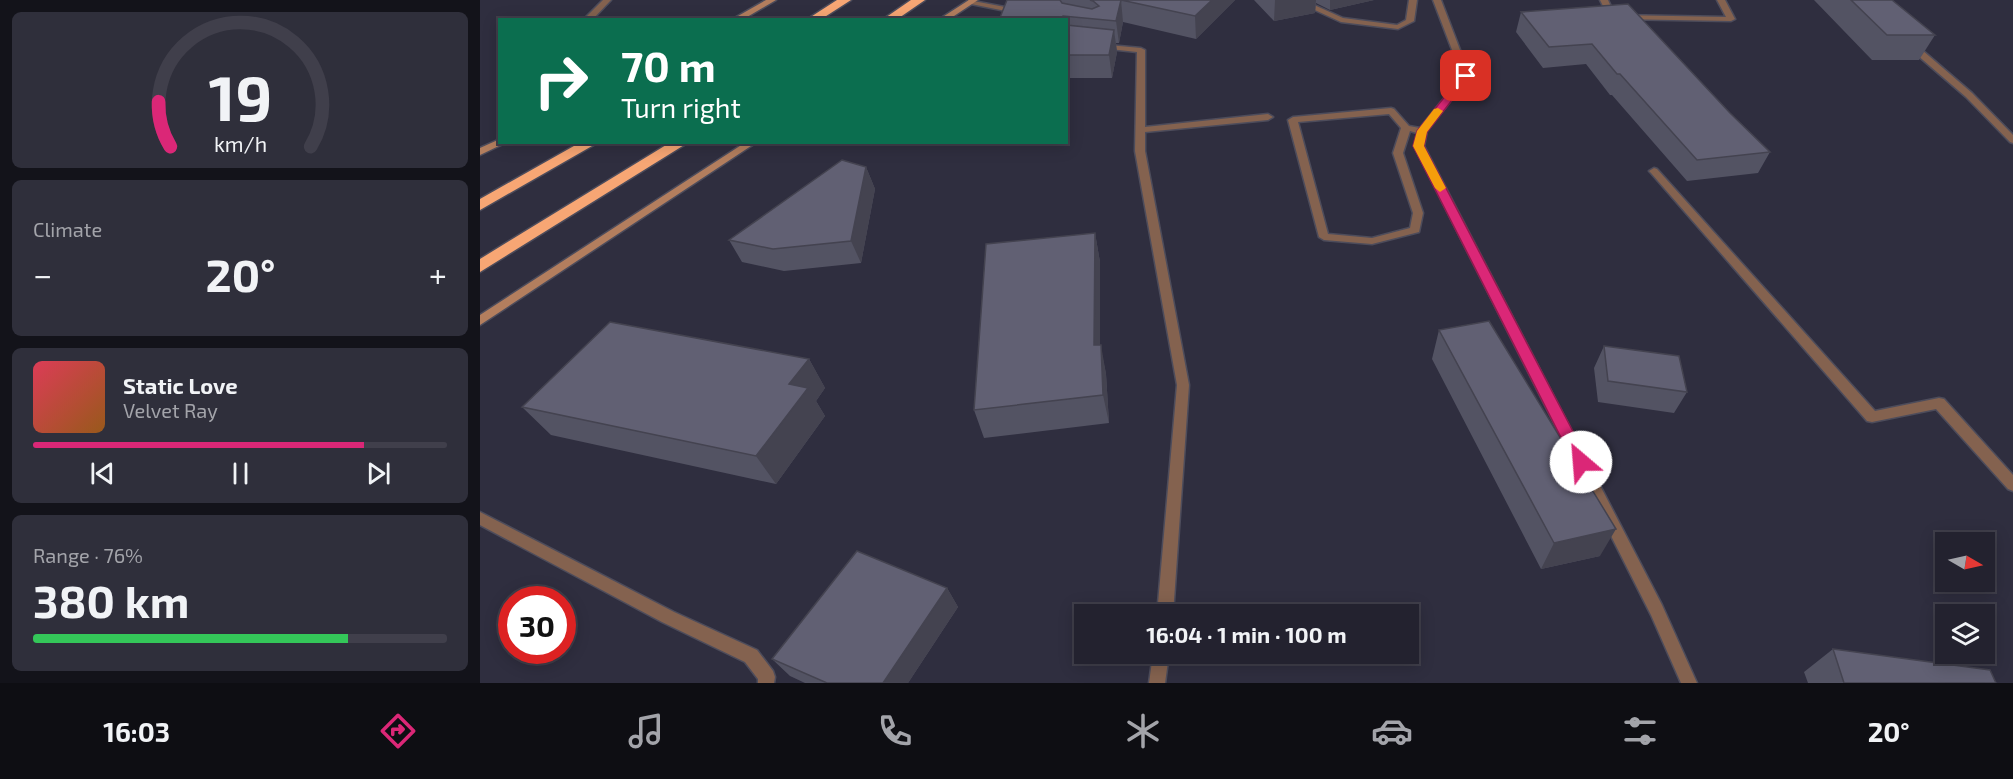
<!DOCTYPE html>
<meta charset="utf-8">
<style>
body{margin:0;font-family:"Exo 2",sans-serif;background:#2f2f3b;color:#f1f3f6;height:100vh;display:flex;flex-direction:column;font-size:22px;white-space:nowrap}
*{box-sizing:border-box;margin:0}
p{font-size:20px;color:#a3a4aa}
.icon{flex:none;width:33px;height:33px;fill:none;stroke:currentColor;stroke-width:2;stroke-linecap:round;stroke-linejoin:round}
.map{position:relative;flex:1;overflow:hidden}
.drawer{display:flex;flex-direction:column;gap:12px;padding:12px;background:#13131a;width:480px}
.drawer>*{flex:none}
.hud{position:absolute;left:18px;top:18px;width:570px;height:126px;border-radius:0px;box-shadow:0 3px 15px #0003,0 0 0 2px #403f4b;background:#0b6e4f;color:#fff;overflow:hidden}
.needle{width:39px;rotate:99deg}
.fabs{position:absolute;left:1455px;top:532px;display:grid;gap:12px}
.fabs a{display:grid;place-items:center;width:60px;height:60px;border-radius:0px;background:#23222f;box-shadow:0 3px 15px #0003,0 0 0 2px #403f4b;font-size:30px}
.speed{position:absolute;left:18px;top:586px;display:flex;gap:12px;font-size:30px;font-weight:700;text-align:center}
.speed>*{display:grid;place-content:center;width:78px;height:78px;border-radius:50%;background:#23222f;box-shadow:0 3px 15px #0003,0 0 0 2px #403f4b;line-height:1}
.speed .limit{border:9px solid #d22;background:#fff;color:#111}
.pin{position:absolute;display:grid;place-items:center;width:51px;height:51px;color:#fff;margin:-26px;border-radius:12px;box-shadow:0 3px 9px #0006}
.me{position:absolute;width:66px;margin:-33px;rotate:333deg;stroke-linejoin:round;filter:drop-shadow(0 0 4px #0008)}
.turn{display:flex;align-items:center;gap:21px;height:126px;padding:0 24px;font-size:27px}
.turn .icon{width:78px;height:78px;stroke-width:2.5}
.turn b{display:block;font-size:42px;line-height:51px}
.big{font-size:45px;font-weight:700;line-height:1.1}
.drawer .tile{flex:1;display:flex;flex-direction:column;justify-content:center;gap:9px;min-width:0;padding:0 21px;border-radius:9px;background:#2f2f3b}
.drawer .dial{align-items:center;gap:0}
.dial svg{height:156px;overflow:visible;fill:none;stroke:#403f4b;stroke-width:7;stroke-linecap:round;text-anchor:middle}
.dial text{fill:#f1f3f6;stroke:none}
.song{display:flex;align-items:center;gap:18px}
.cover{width:72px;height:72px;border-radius:9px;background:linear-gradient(135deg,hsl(350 70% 55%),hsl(30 70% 35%))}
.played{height:6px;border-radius:3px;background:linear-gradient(90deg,#db2777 80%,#403f4b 80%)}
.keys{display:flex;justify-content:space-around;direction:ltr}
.heat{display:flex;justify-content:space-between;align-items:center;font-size:33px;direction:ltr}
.charge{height:9px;border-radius:4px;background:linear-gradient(90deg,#34c759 76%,#403f4b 0)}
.trip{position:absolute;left:594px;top:604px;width:345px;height:60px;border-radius:0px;background:#23222f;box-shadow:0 3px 15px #0003,0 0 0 2px #403f4b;font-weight:700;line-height:60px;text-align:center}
.tab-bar{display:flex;height:96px;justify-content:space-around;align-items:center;background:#0e0e13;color:#a3a4aa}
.tab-bar .icon{width:42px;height:42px}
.tab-bar .current{color:#db2777}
.tab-bar b{font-size:27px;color:#f1f3f6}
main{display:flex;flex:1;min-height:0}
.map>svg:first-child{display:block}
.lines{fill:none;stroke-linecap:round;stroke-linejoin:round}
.lane-casing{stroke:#4d4c5b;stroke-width:3}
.street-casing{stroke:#4d4c5b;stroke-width:3}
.secondary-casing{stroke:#4d4c5b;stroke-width:3}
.highway-casing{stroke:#4d4c5b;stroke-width:3}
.lane{fill:#84624f;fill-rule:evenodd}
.street{fill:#84624f;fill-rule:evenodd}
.secondary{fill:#b37e5e;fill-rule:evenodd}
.highway{fill:#f7a674;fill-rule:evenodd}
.wall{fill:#535363}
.shaded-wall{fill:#444350}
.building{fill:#616073;stroke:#444350;stroke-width:1.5}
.route{fill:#db2777;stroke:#8e194d;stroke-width:1.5}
.slow{fill:#f59e0b}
</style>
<main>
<section class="drawer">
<div class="tile dial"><svg viewBox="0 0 100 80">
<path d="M14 69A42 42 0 1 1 86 69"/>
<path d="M14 69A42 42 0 0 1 8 46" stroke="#db2777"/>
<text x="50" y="56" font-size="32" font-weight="700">19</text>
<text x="50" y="72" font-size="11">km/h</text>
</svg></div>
<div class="tile"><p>Climate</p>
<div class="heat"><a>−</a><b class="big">20°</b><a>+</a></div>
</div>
<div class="tile">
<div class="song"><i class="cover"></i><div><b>Static Love</b><p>Velvet Ray</p></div></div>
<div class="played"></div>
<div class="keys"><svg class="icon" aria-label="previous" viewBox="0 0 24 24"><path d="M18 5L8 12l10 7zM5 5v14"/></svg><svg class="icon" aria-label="pause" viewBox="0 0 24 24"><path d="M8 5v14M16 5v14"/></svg><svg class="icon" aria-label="next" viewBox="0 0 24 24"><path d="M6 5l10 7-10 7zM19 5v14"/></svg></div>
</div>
<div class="tile"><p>Range · 76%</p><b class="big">380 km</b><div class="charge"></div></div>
</section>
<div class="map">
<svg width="1533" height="683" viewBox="0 0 1533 683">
<rect width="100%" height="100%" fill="#2f2e3f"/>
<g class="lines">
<g class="lane-casing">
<path id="lane" d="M123 0H131L112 20H103Z
M488 0 540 10 544 12 540 14 491 4H488Z
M0 512 194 612 277 650 293 671 295 677 294 683H278V679L265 662 182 622 0 525Z"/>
</g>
<g class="street-casing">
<path id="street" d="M813 0H823L863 18 917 25 926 20 929 0H937L934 21 918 29 861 22Z
M953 0H961L990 76 947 131 944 146 1182 605 1217 683H1201L1171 615 934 146 937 133 930 131 923 153 943 213 939 232 892 244 844 240 839 237 808 120 813 117 911 108 914 109 929 126 940 128 982 76ZM909 114 921 128 913 153 933 213 930 228 892 238 848 234 818 122Z
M1120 0H1128L1134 13 1138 15 1246 17 1237 0H1245L1255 19 1251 21 1136 19 1128 16Z
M617 44 661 48 665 50V127L788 114 793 117 788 120 665 132V151L709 385 693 615H677L697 385 655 151 657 52 620 48 616 46Z
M1429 44H1435L1492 93 1533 135V143L1530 142 1486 97 1429 48Z
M1174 168 1177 169 1395 411 1459 398 1464 399 1533 475V491L1528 489 1456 409 1392 422 1387 421 1171 173 1169 171Z
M673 654H689L685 683H669Z"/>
</g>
<g class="secondary-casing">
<path id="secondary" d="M286 0H296L262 20H251Z
M489 0H498L468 20H458Z
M20 139V142H24L23 144 0 155V148Z
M266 142H277L0 325V315Z"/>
</g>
<g class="highway-casing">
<path id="highway" d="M357 0H371L340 20H326Z
M431 0H445L416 20H402Z
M101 142H119L0 210V199Z
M191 142H209L0 272V259Z"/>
</g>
<use href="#lane" class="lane"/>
<use href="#street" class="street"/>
<use href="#secondary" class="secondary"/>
<use href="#highway" class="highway"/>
</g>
<path class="wall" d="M527 0H755L716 39 643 22 639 43H636L637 52 632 78H586V20H519Z
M774 0H894L850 10 836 3 835 13 794 21Z
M1334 0H1412L1455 35 1439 60H1392Z
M1148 4 1250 113 1290 152 1278 173 1207 181 1132 95H1130L1106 64 1063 68 1036 32 1041 12Z
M386 167 395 189 381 263 304 271 262 262 249 240Z
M615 233 620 262V345L626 374 629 423 504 438 494 410Z
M959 330 1120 556 1061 569 952 359Z
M1124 346 1207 392 1194 413 1118 402 1114 368Z
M329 359 345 388 336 401 345 416 296 484 71 435 42 407Z
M467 588 478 607 428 683H325L310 676 292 659Z
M1353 649 1516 683H1328L1324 672Z"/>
<path class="shaded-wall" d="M641 0 643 22 639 43 636 21Z
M732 0H755L716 39 715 16Z
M795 0H836L835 13 794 21Z
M850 0H894L850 10Z
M634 30 637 52 632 78 629 55Z
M386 167 395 189 381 263 371 241Z
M615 233 620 262V374L614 345Z
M621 345 626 374 629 423 623 395Z
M329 359 345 388 336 401 345 416 296 484 276 456 309 384Z
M1136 529 1120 556 1061 569 1074 543Z
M467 588 478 607 428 683H403Z"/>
<path class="building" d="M527 0H580L582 3 612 9 619 6 613 1 610 0H641L636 21 583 16 580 19V20H519Z
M641 0H732L715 16Z
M1371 0H1412L1455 35H1407Z
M1148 4 1250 113 1290 152 1217 160 1140 74H1137L1112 44 1069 47 1041 12Z
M586 25 634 30 629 55H586Z
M362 160 386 167 371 241 293 249 249 240Z
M615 233 614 345H621L623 395 494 410 506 244Z
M1009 321 1136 529 1074 543 959 330Z
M130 322 329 359 309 384 328 388 276 456 42 407Z
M1124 346 1199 356 1207 392 1128 381Z
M377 551 467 588 403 683H347L292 659Z
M1353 649 1510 670 1516 683H1364Z"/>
<path class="route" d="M986 73 991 76 947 132 944 146 1109 462 1107 467 1101 469 1096 467 933 146 937 131 983 74Z"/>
<path class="slow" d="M958 108 963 111 947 132 944 146 966 188 960 192 955 188 933 146 937 131 954 109Z"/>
</svg>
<div class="fabs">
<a><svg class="needle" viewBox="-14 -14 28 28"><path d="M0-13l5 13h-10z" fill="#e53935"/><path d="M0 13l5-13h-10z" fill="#a3a4aa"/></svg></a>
<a><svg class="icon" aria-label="layers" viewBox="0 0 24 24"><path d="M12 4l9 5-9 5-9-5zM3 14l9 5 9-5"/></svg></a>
</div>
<div class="speed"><div class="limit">30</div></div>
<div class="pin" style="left:986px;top:76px;background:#d93025"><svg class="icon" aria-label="arrive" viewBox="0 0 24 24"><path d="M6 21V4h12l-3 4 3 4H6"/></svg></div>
<svg class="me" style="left:1101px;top:462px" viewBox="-20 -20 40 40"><circle r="19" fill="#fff"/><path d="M0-13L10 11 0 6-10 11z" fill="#db2777"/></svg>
<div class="trip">16:04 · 1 min · 100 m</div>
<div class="hud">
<div class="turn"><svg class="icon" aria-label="right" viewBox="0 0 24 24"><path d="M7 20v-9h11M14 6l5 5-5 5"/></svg><div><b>70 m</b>Turn right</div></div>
</div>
</div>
</main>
<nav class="tab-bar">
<b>16:03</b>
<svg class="icon current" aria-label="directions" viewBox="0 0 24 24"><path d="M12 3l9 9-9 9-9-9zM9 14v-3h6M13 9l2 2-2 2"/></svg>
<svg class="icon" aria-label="music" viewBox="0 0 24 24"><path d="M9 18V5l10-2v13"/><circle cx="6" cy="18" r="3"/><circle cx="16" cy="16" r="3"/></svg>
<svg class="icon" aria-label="phone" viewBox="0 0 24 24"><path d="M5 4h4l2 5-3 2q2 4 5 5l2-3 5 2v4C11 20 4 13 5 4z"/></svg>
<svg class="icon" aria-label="climate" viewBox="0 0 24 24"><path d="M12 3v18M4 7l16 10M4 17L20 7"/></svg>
<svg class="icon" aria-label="car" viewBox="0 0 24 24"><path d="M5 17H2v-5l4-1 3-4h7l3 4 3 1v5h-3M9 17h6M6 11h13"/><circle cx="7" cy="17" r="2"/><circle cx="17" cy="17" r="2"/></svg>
<svg class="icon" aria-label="filters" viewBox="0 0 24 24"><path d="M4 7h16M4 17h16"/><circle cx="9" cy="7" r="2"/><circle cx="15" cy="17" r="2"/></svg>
<b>20°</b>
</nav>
